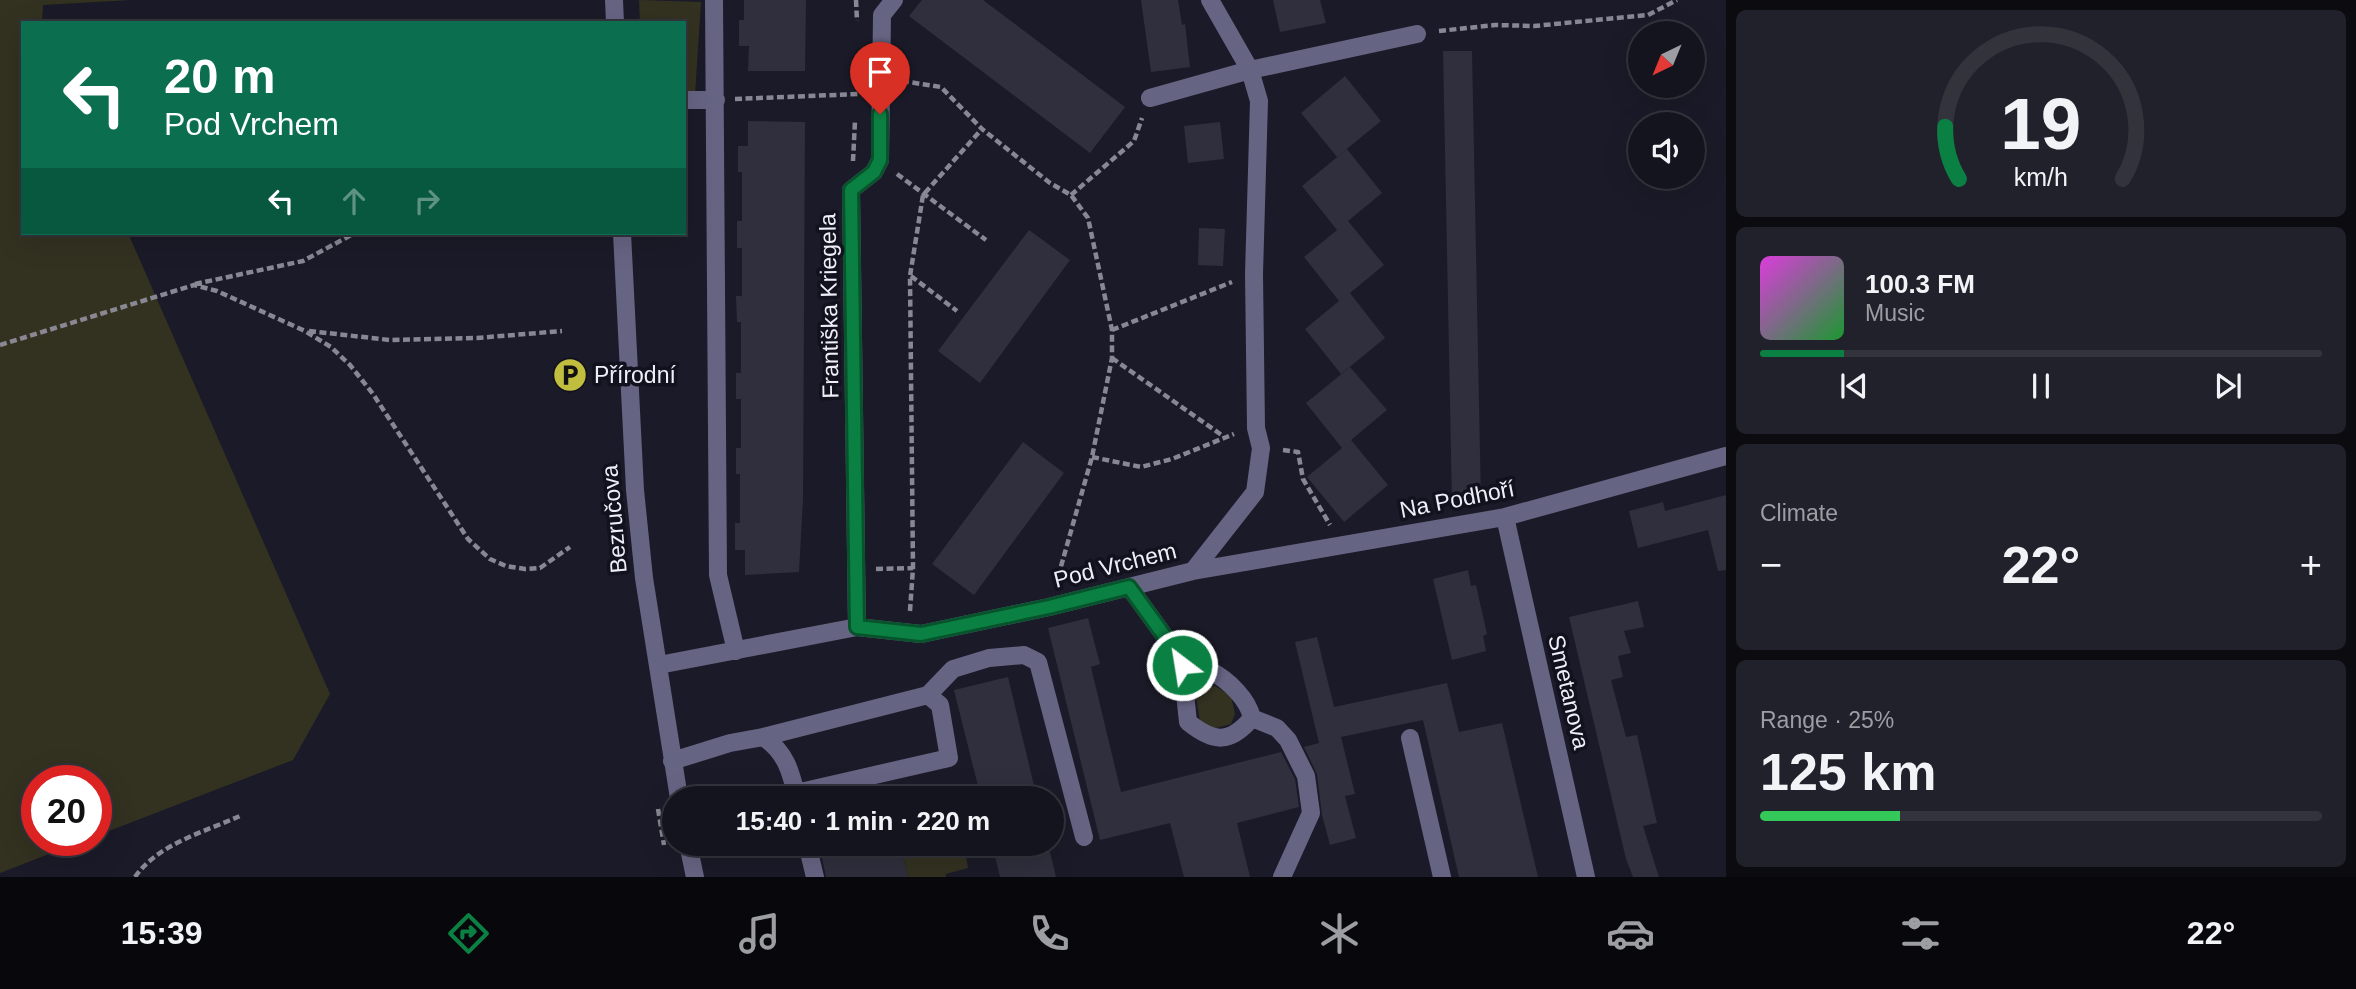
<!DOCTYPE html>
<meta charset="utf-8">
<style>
body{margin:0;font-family:Arial,sans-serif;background:#21212b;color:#f1f3f6;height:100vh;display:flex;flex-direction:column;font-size:26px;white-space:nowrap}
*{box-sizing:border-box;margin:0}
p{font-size:23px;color:#9d9ea4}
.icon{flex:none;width:38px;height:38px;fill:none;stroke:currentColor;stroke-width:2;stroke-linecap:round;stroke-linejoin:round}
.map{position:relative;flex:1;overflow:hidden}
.details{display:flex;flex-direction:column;gap:10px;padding:10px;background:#0b0b10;width:630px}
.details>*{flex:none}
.guide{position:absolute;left:21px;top:21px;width:665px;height:214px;border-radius:0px;box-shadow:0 7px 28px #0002,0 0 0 2px #33333c;background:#0b6e4f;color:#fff;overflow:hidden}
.needle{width:46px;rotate:223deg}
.controls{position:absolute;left:1628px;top:21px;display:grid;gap:14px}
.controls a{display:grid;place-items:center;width:77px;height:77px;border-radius:50%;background:#14141e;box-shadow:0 7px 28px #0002,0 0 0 2px #33333c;font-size:35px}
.speed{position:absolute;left:21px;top:765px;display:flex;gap:14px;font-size:35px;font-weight:700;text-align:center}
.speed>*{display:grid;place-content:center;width:91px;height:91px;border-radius:50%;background:#14141e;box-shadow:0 7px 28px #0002,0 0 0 2px #33333c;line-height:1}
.speed .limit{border:10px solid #d22;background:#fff;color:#111}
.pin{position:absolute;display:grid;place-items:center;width:60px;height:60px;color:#fff;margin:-72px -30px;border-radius:50% 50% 50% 0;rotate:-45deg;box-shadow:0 0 7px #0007}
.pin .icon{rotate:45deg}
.me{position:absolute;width:77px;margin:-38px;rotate:329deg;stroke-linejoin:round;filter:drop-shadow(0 0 5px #0008)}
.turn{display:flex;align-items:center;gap:24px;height:147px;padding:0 28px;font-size:32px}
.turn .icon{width:91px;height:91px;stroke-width:2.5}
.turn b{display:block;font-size:49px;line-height:60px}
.lanes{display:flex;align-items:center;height:66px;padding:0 28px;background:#0003;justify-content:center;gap:35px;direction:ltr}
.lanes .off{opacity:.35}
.big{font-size:52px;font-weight:800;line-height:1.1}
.details .tile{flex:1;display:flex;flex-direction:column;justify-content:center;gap:10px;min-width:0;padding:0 24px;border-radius:10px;background:#21212b}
.details .dial{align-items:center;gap:0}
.dial svg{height:182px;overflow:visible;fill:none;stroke:#33333c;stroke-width:7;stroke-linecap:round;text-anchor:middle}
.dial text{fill:#f1f3f6;stroke:none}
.song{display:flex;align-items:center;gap:21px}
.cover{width:84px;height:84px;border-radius:10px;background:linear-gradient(135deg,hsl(300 70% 55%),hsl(130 70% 35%))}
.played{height:7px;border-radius:4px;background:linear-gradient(90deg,#0b8043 15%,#33333c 15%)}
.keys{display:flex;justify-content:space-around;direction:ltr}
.heat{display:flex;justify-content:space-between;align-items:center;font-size:38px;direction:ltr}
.charge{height:10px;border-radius:5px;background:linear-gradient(90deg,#34c759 25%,#33333c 0)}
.trip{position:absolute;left:662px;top:786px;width:402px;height:70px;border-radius:35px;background:#14141e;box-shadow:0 7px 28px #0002,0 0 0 2px #33333c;font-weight:800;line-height:70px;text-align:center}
.tabs{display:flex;height:112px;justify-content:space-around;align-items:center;background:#08080c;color:#9d9ea4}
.tabs .icon{width:49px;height:49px}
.tabs .on{color:#0b8043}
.tabs b{font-size:32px;color:#f1f3f6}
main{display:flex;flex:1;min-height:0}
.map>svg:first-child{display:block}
.green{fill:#333221}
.building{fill:#2f2f3d}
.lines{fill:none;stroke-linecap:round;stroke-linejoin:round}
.path{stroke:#888793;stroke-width:4.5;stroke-dasharray:7 3.5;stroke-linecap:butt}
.minor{stroke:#666483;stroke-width:18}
.route-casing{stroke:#07532c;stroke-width:18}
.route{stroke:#0b8043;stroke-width:12}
.labels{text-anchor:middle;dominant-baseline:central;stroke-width:7;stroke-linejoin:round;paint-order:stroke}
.street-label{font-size:23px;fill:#efeef8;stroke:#12111e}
.poi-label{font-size:23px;fill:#efeef8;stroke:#12111e;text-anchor:start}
</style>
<main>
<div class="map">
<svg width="1726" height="877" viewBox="0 0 1726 877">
<rect width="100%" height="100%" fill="#1b1a28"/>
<path class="green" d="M0 0H131L43 5 42 23H23V233H128L330 694 293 760 96 836V780H37V840H85L0 873Z
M639 0 701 2 695 95 684 94V23H640Z
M1215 686 1231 696 1235 714 1231 724 1212 729 1200 721 1196 697 1201 690Z
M900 844H953L965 851 968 868 946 874V877H908Z"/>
<path class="building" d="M744 0H806L805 71H748L749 46H739V20H744Z
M922 0H983L1125 107 1090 153 909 16Z
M1141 0H1178L1182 25 1185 24 1190 67 1151 72Z
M1273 0H1320L1326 23 1280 32Z
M1443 51H1472L1481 504H1452Z
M1345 76 1381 121 1337 157 1301 113Z
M748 121 805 122 803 499 799 572 745 575V550H735V523H740V474H736V448H741V399H736V373H741V322H737L736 296H742V248H737V221H742V172H738V146H748Z
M1220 122 1224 159 1188 163 1184 126Z
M1347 149 1382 193 1348 221 1384 265 1350 293 1385 338 1341 374 1305 329 1339 301 1304 257 1337 230 1302 186Z
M1199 228 1225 229 1223 266 1198 265Z
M1029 230 1070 260 980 383 938 351Z
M1350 367 1387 410 1351 440 1388 485 1344 522 1307 477 1342 448 1306 403Z
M1023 442 1064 473 974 595 932 564Z
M1726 495V570L1718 571 1708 530 1638 548 1629 511 1663 502 1665 511Z
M1468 570 1471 586 1476 585 1487 634 1483 636 1486 651 1452 660 1433 579Z
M1638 601 1644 627 1624 631 1631 653 1618 656 1623 677 1611 680 1626 737 1637 735 1657 823 1643 826 1659 877H1633L1626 859 1569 617Z
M1088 618 1100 664 1091 667 1121 792 1281 752 1295 779 1299 807 1237 823 1250 877H1184L1170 823 1100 840 1048 628Z
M1317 637 1334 707 1447 683 1459 732 1502 723 1538 877H1459L1423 720 1341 737 1355 794 1345 796 1356 838 1330 845 1322 815 1317 774 1304 747 1319 743 1295 642Z
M1008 677 1037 798H981L954 690Z
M819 844H900L908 877H826Z
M992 844H1048L1056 877H1000Z"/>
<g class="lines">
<path class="path" d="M856 0 857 21
M1439 31 1495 25 1534 26 1648 15 1677 0
M902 81 941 87 982 129 1050 183 1071 195 1088 218 1112 330V358L1092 457 1056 584
M735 99 859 94
M853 161 855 121
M897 174 986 240
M1071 195 1134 141 1142 118
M911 276 957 311
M195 284 303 261 355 233
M1112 330 1232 282
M309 331 390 340 477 338 562 331
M0 345 194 285 217 291 305 331 331 347 350 365 373 394 468 539 490 559 506 566 525 569 540 568 570 547
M1112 358 1223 436
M1283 450 1298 452 1303 479 1330 525
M1092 457 1141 467 1172 459 1234 434
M876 569 913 568
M910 611 913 568 910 276 923 195 982 129
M658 809 664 845
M765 844 766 849 787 844
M968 844 970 845
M711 851 744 844
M135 877C158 844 204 832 240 816"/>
<path class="minor" d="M614 0 615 23
M714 0 718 575 736 651
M1150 98 1250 70 1417 34
M684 100H716
M622 233 635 490 644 578 679 798
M1505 517 1586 877
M1193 571 1255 492 1261 448 1256 428 1254 274 1259 101 1250 70 1210 0
M1129 587 1171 645 1182 665 1188 722C1214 743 1230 744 1252 718
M857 627 851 190 874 172 880 160 882 15 894 0
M659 665 857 627 921 634 1049 607 1193 571 1505 517 1726 456
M1182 665C1191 667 1203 667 1211 671 1228 680 1248 699 1252 718
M1252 718 1277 728 1288 740 1306 776 1311 813 1282 877
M763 737 928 695 953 669 989 658 1024 655 1038 662 1084 837
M1410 738 1442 877
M672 761 730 743 763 737C786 752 791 772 797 798
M796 793 949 758 940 705 928 695
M688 844 695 877
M807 844 815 877"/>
</g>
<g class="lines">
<g class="route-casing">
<path id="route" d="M880 114V160L874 172 851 190 857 627 921 634 1049 607 1129 587 1171 645 1182 665"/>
</g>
<use href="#route" class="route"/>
</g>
<defs>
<g id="parking-disc" transform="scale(1.75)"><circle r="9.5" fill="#c1bd3f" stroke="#12111e"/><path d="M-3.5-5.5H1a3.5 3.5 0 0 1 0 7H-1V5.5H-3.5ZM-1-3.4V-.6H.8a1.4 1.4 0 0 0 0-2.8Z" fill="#111"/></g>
</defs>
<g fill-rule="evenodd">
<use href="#parking-disc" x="570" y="375"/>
</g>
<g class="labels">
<g class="street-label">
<text transform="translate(829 306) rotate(-91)">Františka Kriegela</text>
<text transform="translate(1457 499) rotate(-11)">Na Podhoří</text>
<text transform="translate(614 519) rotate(-95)">Bezručova</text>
<text transform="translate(1115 565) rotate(-14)">Pod Vrchem</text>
<text transform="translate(1569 692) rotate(77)">Smetanova</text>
</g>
<g class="poi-label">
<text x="594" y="375">Přírodní</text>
</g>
</g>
</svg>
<div class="controls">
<a><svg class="needle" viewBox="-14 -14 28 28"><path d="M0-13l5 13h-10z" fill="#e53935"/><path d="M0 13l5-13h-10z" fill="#9d9ea4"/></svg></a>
<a><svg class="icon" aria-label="sound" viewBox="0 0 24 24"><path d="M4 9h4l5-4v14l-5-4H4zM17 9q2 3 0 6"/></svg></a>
</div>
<div class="speed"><div class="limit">20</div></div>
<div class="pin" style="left:880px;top:114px;background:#d93025"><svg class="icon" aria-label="arrive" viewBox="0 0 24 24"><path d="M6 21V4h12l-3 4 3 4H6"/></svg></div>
<svg class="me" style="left:1182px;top:665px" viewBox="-20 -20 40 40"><circle r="17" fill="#0b8043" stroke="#fff" stroke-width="3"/><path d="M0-11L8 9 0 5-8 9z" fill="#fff"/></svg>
<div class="trip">15:40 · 1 min · 220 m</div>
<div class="guide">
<div class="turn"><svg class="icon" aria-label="left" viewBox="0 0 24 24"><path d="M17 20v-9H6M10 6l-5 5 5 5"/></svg><div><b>20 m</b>Pod Vrchem</div></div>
<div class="lanes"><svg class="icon" aria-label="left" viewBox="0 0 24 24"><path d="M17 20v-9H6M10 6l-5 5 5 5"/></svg><svg class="icon off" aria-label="ahead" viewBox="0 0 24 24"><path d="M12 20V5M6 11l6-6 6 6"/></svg><svg class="icon off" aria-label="right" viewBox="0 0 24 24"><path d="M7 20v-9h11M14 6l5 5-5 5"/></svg></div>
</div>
</div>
<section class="details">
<div class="tile dial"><svg viewBox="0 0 100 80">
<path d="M14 69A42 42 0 1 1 86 69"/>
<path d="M14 69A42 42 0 0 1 8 46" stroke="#0b8043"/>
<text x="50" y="56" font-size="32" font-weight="700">19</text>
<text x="50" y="72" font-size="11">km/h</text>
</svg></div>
<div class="tile">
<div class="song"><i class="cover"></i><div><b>100.3 FM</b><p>Music</p></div></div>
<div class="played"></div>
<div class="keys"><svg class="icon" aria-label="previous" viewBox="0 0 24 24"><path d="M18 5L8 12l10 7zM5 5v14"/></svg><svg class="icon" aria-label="pause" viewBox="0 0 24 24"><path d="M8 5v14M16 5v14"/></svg><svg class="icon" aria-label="next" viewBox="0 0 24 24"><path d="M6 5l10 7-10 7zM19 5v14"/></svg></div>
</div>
<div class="tile"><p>Climate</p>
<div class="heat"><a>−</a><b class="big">22°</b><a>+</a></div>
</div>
<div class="tile"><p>Range · 25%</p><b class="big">125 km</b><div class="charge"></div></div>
</section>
</main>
<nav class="tabs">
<b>15:39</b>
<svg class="icon on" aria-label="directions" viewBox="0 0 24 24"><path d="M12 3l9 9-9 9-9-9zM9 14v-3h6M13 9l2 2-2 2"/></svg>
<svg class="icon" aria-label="music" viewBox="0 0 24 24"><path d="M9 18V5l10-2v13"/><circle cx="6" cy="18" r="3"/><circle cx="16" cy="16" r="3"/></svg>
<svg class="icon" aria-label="phone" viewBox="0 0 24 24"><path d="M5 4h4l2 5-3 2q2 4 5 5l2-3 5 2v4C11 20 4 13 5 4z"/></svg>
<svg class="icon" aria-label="climate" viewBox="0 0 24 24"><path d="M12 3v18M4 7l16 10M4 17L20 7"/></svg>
<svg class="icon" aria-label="car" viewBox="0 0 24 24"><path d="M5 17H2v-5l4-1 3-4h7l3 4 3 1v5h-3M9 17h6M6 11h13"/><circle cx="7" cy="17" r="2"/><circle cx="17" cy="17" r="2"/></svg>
<svg class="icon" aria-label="filters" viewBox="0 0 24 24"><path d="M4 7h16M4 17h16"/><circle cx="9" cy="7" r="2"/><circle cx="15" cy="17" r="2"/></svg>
<b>22°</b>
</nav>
